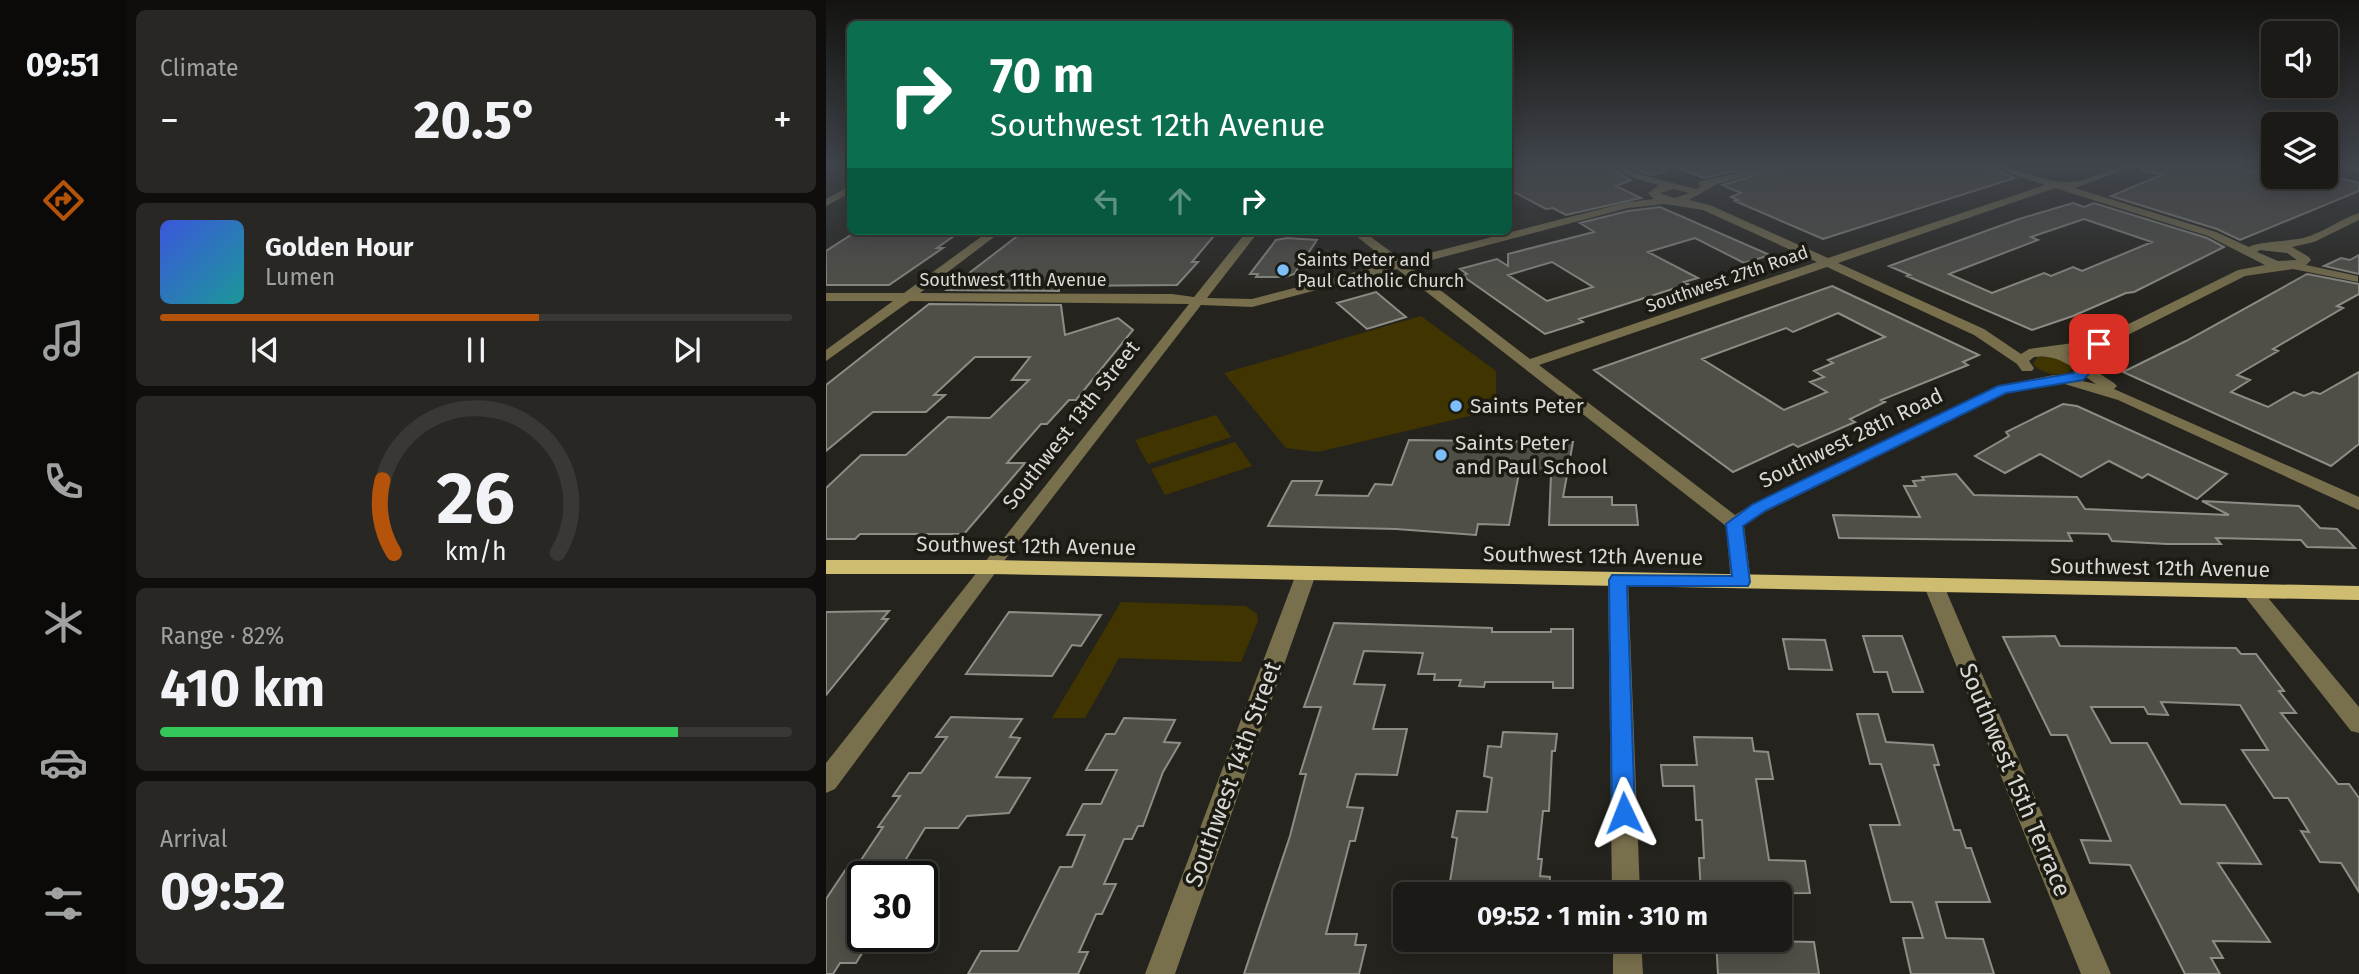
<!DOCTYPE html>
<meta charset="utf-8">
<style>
body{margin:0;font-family:"Fira Sans",sans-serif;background:#292723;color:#f1f3f6;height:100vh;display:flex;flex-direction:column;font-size:26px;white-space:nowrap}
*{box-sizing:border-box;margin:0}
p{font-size:23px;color:#a0a1a1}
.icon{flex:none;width:38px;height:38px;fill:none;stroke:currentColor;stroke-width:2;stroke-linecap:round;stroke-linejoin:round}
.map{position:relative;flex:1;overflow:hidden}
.panel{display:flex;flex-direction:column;gap:10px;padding:10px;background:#0f0e0c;width:700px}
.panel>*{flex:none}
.hud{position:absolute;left:21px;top:21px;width:665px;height:214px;border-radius:10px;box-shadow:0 4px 18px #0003,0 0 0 2px #3a3835;background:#0b6e4f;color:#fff;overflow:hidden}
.controls{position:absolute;left:1435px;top:21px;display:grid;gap:14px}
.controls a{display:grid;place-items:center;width:77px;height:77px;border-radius:10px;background:#1c1a16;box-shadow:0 4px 18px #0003,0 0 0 2px #3a3835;font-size:35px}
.speed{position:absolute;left:21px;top:861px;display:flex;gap:14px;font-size:35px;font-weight:700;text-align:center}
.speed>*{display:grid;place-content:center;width:91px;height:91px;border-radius:50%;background:#1c1a16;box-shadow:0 4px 18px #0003,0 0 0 2px #3a3835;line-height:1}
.speed .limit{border:4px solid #111;border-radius:10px;background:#fff;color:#111}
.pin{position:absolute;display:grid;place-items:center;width:60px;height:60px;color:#fff;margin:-30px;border-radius:14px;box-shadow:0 4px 10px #0006}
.me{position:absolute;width:77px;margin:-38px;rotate:358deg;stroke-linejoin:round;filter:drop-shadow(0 0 5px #0008)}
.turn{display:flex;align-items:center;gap:24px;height:147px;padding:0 28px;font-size:32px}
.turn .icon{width:91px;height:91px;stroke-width:2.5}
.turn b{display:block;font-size:49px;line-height:60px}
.lanes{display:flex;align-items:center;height:66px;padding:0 28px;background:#0003;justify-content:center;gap:35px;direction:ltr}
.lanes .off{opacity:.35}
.big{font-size:52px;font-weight:700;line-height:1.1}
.panel .tile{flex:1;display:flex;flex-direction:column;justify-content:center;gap:10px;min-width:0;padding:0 24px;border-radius:10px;background:#292723}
.panel .dial{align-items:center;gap:0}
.dial svg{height:182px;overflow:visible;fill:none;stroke:#3a3835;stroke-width:7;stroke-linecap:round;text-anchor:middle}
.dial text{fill:#f1f3f6;stroke:none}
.song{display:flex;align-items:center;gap:21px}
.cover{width:84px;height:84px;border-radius:10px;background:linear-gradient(135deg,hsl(230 70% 55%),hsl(180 70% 35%))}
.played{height:7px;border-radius:4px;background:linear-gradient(90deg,#b45309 60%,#3a3835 60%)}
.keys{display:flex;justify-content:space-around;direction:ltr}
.heat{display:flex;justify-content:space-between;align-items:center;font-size:38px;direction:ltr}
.charge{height:10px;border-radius:5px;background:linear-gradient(90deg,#34c759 82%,#3a3835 0)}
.trip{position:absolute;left:567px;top:882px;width:399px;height:70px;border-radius:10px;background:#1c1a16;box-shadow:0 4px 18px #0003,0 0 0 2px #3a3835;font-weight:700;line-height:70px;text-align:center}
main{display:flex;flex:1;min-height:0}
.dock{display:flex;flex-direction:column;width:126px;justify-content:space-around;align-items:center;background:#0b0a09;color:#a0a1a1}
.dock .icon{width:49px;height:49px}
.dock .current{color:#b45309}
.dock b{font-size:32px;color:#f1f3f6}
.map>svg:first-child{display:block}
.green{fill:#403400}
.building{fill:#504f47;stroke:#8e8d85;stroke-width:2;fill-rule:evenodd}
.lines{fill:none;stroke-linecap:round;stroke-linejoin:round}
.minor{fill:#786f4c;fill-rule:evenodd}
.major{fill:#cebc70;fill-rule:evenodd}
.route{fill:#1a73e8;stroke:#114b97;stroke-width:2}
.poi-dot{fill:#7cbef9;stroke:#1b1a13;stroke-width:2.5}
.labels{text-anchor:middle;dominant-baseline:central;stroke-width:7;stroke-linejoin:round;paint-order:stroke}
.far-poi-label{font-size:18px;fill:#d9d8d4;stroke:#1b1a13;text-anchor:start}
.far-street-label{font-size:18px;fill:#d9d8d4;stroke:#1b1a13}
.poi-label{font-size:21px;fill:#d9d8d4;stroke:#1b1a13;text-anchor:start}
.street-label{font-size:21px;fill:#d9d8d4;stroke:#1b1a13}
.near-street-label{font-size:24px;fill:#d9d8d4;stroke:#1b1a13}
</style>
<main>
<nav class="dock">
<b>09:51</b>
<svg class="icon current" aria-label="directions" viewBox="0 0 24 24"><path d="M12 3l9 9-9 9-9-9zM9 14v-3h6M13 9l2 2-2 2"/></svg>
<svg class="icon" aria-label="music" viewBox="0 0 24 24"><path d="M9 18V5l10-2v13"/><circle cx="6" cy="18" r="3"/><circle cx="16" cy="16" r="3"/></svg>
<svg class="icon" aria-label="phone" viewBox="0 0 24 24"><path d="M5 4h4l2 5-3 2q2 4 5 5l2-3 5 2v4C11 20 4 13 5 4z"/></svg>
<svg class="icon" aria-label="climate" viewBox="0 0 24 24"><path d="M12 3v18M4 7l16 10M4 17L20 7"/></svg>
<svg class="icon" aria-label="car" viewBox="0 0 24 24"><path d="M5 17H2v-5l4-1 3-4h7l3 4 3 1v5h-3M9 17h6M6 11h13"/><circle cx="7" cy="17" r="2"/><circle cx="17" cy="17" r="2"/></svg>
<svg class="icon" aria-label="filters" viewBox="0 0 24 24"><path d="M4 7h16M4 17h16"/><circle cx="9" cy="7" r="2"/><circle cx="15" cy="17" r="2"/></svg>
</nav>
<section class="panel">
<div class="tile"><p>Climate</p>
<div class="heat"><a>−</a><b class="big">20.5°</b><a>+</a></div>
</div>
<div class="tile">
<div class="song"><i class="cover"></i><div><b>Golden Hour</b><p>Lumen</p></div></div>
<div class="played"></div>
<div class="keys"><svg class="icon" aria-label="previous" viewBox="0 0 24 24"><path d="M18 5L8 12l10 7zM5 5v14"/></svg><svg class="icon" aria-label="pause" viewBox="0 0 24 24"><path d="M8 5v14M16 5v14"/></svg><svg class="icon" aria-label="next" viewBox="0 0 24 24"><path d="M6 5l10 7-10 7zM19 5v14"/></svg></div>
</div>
<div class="tile dial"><svg viewBox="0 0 100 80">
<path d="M14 69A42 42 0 1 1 86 69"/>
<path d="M14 69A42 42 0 0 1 9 37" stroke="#b45309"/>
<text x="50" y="56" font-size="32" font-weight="700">26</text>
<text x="50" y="72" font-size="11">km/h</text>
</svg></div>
<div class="tile"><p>Range · 82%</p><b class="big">410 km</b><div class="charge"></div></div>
<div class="tile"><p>Arrival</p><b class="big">09:52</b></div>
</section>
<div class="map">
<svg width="1533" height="974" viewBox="0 0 1533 974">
<rect width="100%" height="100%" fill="#25231d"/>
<path class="green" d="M595 316 670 371V397L652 414 492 452 460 448 398 373Z
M1211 357H1227L1244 364 1245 371C1233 378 1217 374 1207 364Z
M390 415 405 437 322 464 309 440Z
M409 442 426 466 339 495 325 469Z
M295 602 420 606 431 614 432 621 415 662 293 658 259 718H226Z"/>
<path class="building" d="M682 165H779L805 180 790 186 815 198 740 215 727 208 720 209 682 189Z
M799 165H839L840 171 825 175Z
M846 165H937L878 178Z
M966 165H1156L1189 178 997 239 909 201 912 200 905 197 915 193 896 185Z
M1316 165H1403L1479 185 1493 186 1510 177 1533 183V191L1414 240 1391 229 1285 196 1335 175 1316 170Z
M1247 203 1258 207 1268 203 1381 238 1398 247 1308 292 1300 293 1247 316 1206 330 1081 276 1084 275 1063 266 1193 219ZM1258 219 1326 242 1256 271 1247 267 1225 276 1218 273 1166 293 1123 274 1212 240 1205 237Z
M834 207 944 255 918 263 869 238 822 252 872 278 858 282 862 284 775 312 753 319 757 322 719 334 641 279 638 275 641 274 634 269 671 259 682 266V254L768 232 754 223 802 211ZM726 262 767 287 721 301 682 275Z
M31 231H135L111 248H117L63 285H0V251Z
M198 231H392L366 262H372L351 285 233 286V291L121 290Z
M461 238 491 240 468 274 459 277H430L432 274H424L450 240Z
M1533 255V274L1498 266 1515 258 1524 260Z
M1481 274 1533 284V294L1511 306 1517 308 1447 349 1452 351 1411 375 1424 380 1405 392 1442 407 1468 392 1478 396 1487 392 1494 394 1533 372V444L1505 466 1297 372 1360 341Z
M1006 286 1153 355 1137 362 1142 365 1055 400 1059 402 1024 419 1029 422 972 447 967 444 907 472 768 370ZM1012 313 1059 337 1002 360 1007 363 988 371 998 377 984 382 1001 392 958 410 876 359 960 328 967 332Z
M550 292 580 317 541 329 511 303Z
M103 304 235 305 239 335 292 318 307 330 250 400H243L221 424H215L181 463H199L138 534H34L29 539H0V488L35 455H80L122 417 164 418 203 380H186L204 357H149L108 395H119L100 412H47L0 451V385Z
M1237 404 1251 406 1401 474 1371 499 1322 474 1316 478 1283 461 1255 477 1214 454 1179 473 1149 456 1183 436 1180 432Z
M583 440 747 442 737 497H786V505H810L812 525H723L725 474 693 473 683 525 652 524 650 535 570 529 442 526 466 481H496L490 495 542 496 549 484 566 485Z
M1130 474 1148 495 1251 497 1259 509 1403 515 1376 501 1473 506 1494 528 1511 529 1529 548 1481 547 1475 540 1390 538 1395 544H1341L1286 541 1282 534 1242 533 1246 541 1013 538 1007 515 1094 517 1078 486H1090L1087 481 1098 480 1096 477Z
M63 611 56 619H62L0 695V612Z
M183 612 275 615 255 646 246 645 226 676 140 674Z
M508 623 666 628V632H725V629H747V688H727V682H659L658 687 633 686 635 680H608L609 674H592L597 653 538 651 528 684 559 685 547 729H581L571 775 530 774 521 807 537 808 529 841H524L500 934H531L529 945H540L533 974H418L464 836 480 774H474L495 707H478Z
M1037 636H1076L1097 692H1067L1061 672H1048Z
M1229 636 1234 646 1410 648 1415 654H1430L1458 691H1453L1470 713H1455L1512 784H1523L1533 798V892L1515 863 1494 862 1475 831 1483 832 1462 798H1448L1416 750H1442L1414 705 1335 702 1342 715 1322 714 1318 707H1265L1285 743H1321L1355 804 1399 805 1435 864 1392 863 1444 942 1387 941 1397 958H1385L1394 974H1359L1304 865 1264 863 1255 840 1285 841 1241 735H1225L1177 637Z
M957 639 999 640 1006 670 963 669Z
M1031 714H1052L1060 742 1107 745 1113 765H1108L1128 830H1134L1140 848H1145L1164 902H1110L1120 938 1157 939 1168 974H1085L1077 938H1097L1086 902H1065L1044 825H1074L1055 764H1044Z
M125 717 196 719 184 737 194 738 170 777 204 778 183 813 141 816 132 828H99L69 877H37V940H44L30 963H14L7 974H0V899L20 869H29L57 827H52L74 796H67L83 773H95L121 737H110Z
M298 718 349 720 338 742 354 743 337 772 317 826H312L306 839H298L278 884H290L276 914H270L253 952H262L252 974H142L155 951H192L234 867H246L259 835H241L257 804H275L291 770H260L280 734H289Z
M677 732 731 734 729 751H726L723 811H717L712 859H716L714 876 724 877 723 894H622L631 838 626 837 631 811 661 812 666 778 658 776 662 746 675 747Z
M868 737 926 738 928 751 942 752 947 779H930L943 860 979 861 984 893 875 894 873 858H878L876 820H870L868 786H837L835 765H871Z
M890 940 988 942 993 974H892Z"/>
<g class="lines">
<path class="minor" d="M781 165H793L816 175 870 189 874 187 872 182 947 165H963L891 184 863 200 884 205 1002 258 1219 185 1159 165C1188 165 1213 182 1241 182 1265 182 1286 165 1311 165L1249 188 1390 232 1423 247C1430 242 1464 241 1477 238 1497 233 1514 219 1533 213V220L1488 242 1466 247 1483 257 1485 260 1480 265 1532 276V282L1467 269 1419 276 1278 347 1242 353 1288 383 1291 386 1288 389 1533 497V510L1292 400 1232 382 1181 393 939 512 918 526 925 582 922 587H908L905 582 900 526 571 269 426 307 375 305 193 541 9 789 0 793V763L363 304 84 301 0 361V350L67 301H0V293H78L163 231H176L94 293 346 294 368 297 421 231H433L381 298 426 299 564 263 524 231H537L576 260 802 202 828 199 822 193 833 185 810 179ZM1229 188 1382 236 1439 265 1412 270 1270 340 1203 349 1195 354 1158 329 1012 263ZM848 189 863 193 849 198 834 193ZM839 204 877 210 991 262 704 359 583 266 802 208ZM1434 250 1461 253 1471 260 1452 261 1431 252ZM1001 267 1148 335 1191 364 1196 371H1206L1208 368 1203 361 1208 357C1233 353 1250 370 1270 384L1228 375 1172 386 927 504 909 515 713 365Z
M1506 165 1533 167V173L1508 167Z
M24 186V193L0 206V199Z
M480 567 487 569 490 574 349 974H319L470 574 473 569Z
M792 573 799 575 802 580 814 894H786L782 580 785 575Z
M1108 579 1115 581 1118 586 1285 974H1255L1098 586 1101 581Z
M1427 586 1434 588 1533 707V733L1525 731 1420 598 1417 593 1420 588Z
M787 940H815L817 974H787Z"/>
<path class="major" d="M0 560H164L1533 586V600L164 574H0Z"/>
</g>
<linearGradient id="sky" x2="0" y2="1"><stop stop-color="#141310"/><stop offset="0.55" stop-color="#40454c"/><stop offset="1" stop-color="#40454c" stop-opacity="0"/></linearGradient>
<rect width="1533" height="301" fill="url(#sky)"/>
<path class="route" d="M1269 341 1279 344 1262 366 1263 374 1257 380 1180 393 939 511 917 526 924 582 922 586H801L809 813 806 820 798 823 789 820 786 813 783 580 786 575 906 576 900 524 927 504 1172 386 1248 373 1249 366Z"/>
<g class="poi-dot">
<circle cx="457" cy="270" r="7"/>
<circle cx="630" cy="406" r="7"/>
<circle cx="615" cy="455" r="7"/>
</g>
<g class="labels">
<g class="far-poi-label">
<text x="471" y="260">Saints Peter and<tspan x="471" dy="21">Paul Catholic Church</tspan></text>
</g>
<g class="far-street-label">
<text transform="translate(901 279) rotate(-19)">Southwest 27th Road</text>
<text x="187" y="280">Southwest 11th Avenue</text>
</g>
<g class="poi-label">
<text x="644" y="406">Saints Peter</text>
<text x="629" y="443">Saints Peter<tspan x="629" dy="24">and Paul School</tspan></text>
</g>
<g class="street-label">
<text transform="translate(245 425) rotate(-52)">Southwest 13th Street</text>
<text transform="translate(1025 438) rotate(-26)">Southwest 28th Road</text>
<text transform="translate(200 546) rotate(1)">Southwest 12th Avenue</text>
<text transform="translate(767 556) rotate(1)">Southwest 12th Avenue</text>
<text transform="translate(1334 568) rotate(1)">Southwest 12th Avenue</text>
</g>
<g class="near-street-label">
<text transform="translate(407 774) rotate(-70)">Southwest 14th Street</text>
<text transform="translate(1189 780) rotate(67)">Southwest 15th Terrace</text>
</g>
</g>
</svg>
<div class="controls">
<a><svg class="icon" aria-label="sound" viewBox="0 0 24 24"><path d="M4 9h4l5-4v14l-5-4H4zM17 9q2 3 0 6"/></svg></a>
<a><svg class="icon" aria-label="layers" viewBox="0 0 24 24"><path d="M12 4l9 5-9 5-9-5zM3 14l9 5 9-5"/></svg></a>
</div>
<div class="speed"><div class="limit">30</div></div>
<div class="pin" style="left:1273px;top:344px;background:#d93025"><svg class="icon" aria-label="arrive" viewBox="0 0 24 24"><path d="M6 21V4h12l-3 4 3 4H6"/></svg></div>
<svg class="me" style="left:798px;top:813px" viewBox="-20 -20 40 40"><path d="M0-17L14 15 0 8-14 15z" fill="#1a73e8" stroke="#fff" stroke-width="4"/></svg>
<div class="trip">09:52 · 1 min · 310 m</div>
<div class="hud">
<div class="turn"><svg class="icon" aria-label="right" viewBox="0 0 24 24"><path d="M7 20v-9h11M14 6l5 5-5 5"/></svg><div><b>70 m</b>Southwest 12th Avenue</div></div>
<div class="lanes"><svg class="icon off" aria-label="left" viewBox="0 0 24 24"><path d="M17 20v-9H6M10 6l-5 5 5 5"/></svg><svg class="icon off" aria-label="ahead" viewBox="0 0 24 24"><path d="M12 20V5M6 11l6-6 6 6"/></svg><svg class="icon" aria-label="right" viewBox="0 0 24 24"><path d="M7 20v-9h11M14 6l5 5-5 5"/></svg></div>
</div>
</div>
</main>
